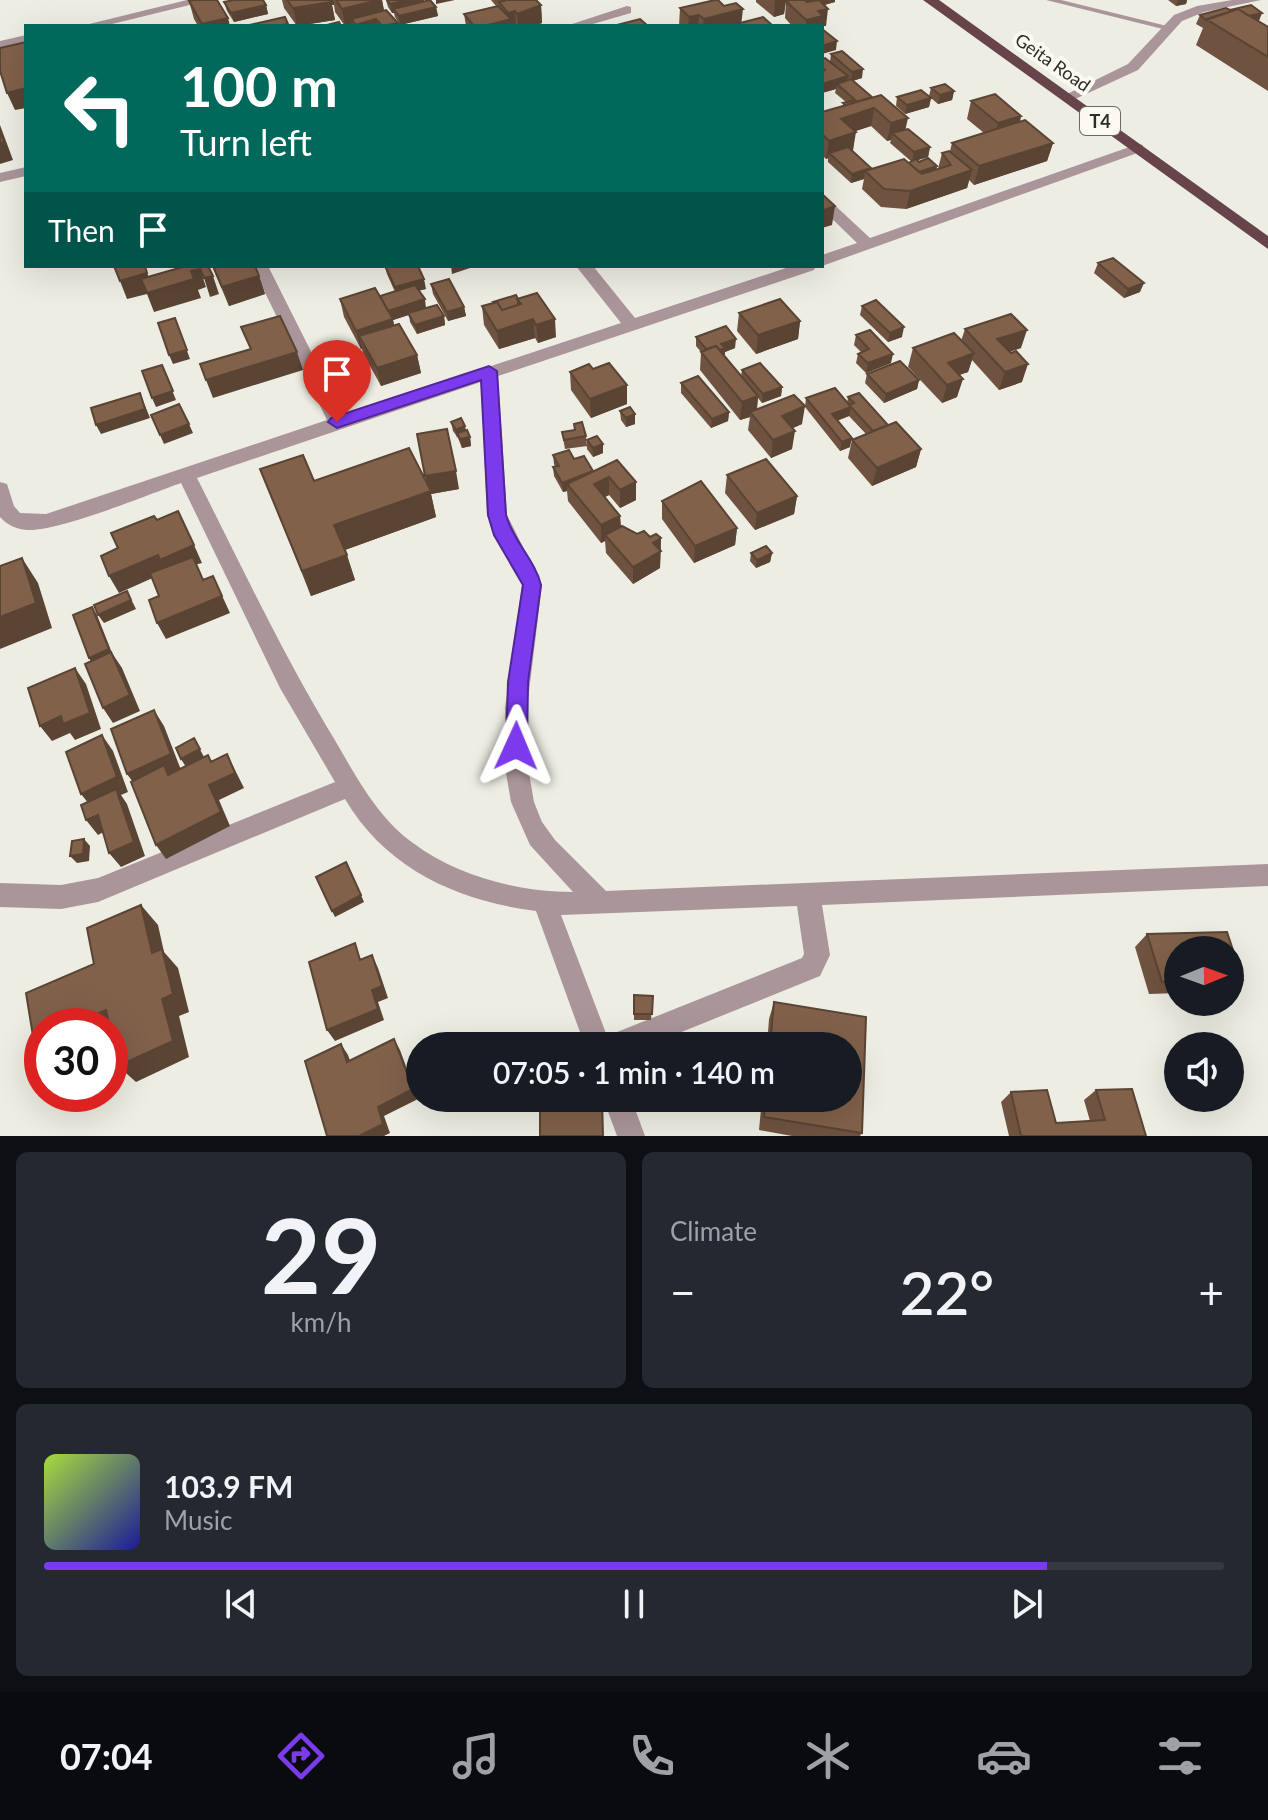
<!DOCTYPE html>
<meta charset="utf-8">
<style>
body{margin:0;font-family:Lato,sans-serif;background:#242831;color:#f1f3f6;height:100vh;display:flex;flex-direction:column;font-size:30px;white-space:nowrap}
*{box-sizing:border-box;margin:0}
p{font-size:26px;color:#9ea1a6}
.icon{flex:none;width:44px;height:44px;fill:none;stroke:currentColor;stroke-width:2;stroke-linecap:round;stroke-linejoin:round}
.map{position:relative;height:1136px;overflow:hidden}
.details{display:flex;flex-direction:column;gap:16px;padding:16px;background:#0d0f14;flex:1}
.details>*{flex:none}
.banner{position:absolute;left:24px;top:24px;width:800px;height:244px;border-radius:0px;box-shadow:0 8px 32px #0002;background:#00695c;color:#fff;overflow:hidden}
.needle{width:52px;rotate:89deg}
.fabs{position:absolute;left:1164px;top:936px;display:grid;gap:16px}
.fabs a{display:grid;place-items:center;width:80px;height:80px;border-radius:50%;background:#171b24;box-shadow:0 8px 32px #0002;font-size:40px}
.speed{position:absolute;left:24px;top:1008px;display:flex;gap:16px;font-size:40px;font-weight:700;text-align:center}
.speed>*{display:grid;place-content:center;width:104px;height:104px;border-radius:50%;background:#171b24;box-shadow:0 8px 32px #0002;line-height:1}
.speed .limit{border:12px solid #d22;background:#fff;color:#111}
.pin{position:absolute;display:grid;place-items:center;width:68px;height:68px;color:#fff;margin:-82px -34px;border-radius:50% 50% 50% 0;rotate:-45deg;box-shadow:0 0 8px #0007}
.pin .icon{rotate:45deg}
.me{position:absolute;width:88px;margin:-44px;rotate:1deg;stroke-linejoin:round;filter:drop-shadow(0 0 6px #0008)}
.turn{display:flex;align-items:center;gap:28px;height:168px;padding:0 24px;font-size:36px}
.turn .icon{width:104px;height:104px;stroke-width:2.5}
.turn b{display:block;font-size:56px;line-height:68px}
.then{display:flex;align-items:center;height:76px;padding:0 24px;background:#0003;gap:16px;font-size:30px}
.big{font-size:60px;font-weight:600;line-height:1.1}
.details .tile{flex:1;display:flex;flex-direction:column;justify-content:center;gap:12px;min-width:0;padding:0 28px;border-radius:12px;background:#242831}
.details .dial{align-items:center;gap:0}
.dial b{font-size:104px;line-height:1}
.song{display:flex;align-items:center;gap:24px}
.cover{width:96px;height:96px;border-radius:12px;background:linear-gradient(135deg,hsl(80 70% 55%),hsl(240 70% 35%))}
.played{height:8px;border-radius:4px;background:linear-gradient(90deg,#7c3aed 85%,#363941 85%)}
.keys{display:flex;justify-content:space-around;direction:ltr}
.heat{display:flex;justify-content:space-between;align-items:center;font-size:44px;direction:ltr}
.details .tiles{flex:1;display:grid;gap:16px;grid-template-columns:1fr 1fr}
.tile:last-child{grid-column:span 2}
.trip{position:absolute;left:406px;top:1032px;width:456px;height:80px;border-radius:40px;background:#171b24;box-shadow:0 8px 32px #0002;font-weight:600;line-height:80px;text-align:center}
.tab-bar{display:flex;height:128px;justify-content:space-around;align-items:center;background:#090b0e;color:#9ea1a6}
.tab-bar .icon{width:56px;height:56px}
.tab-bar .selected{color:#7c3aed}
.tab-bar b{font-size:36px;color:#f1f3f6}
.map>svg:first-child{display:block}
.lines{fill:none;stroke-linecap:round;stroke-linejoin:round}
.service{fill:#aa969a;fill-rule:evenodd}
.minor{fill:#aa969a;fill-rule:evenodd}
.trunk{fill:#66444a;fill-rule:evenodd}
.wall{fill:#6f5340;fill-rule:evenodd}
.shaded-wall{fill:#5a4434}
.building{fill:#81614a;stroke:#5a4434;stroke-width:2}
.route{fill:#7c3aed;stroke:#51269a;stroke-width:2}
.labels{text-anchor:middle;dominant-baseline:central;stroke-width:8;stroke-linejoin:round;paint-order:stroke}
.far-street-label{font-size:18px;fill:#2c2c28;stroke:#fcfaf0}
.shield{fill:#fcfaf0;stroke:#6a6a64;stroke-width:2}
.shield-label{font-size:18px;font-weight:bold;fill:#2c2c28}
</style>
<div class="map">
<svg width="1268" height="1136" viewBox="0 0 1268 1136">
<rect width="100%" height="100%" fill="#eeede3"/>
<g class="lines">
<path class="service" d="M1046 0H1061L1171 27 1167 30Z"/>
<path class="minor" d="M187 0H210L104 26H81Z
M1232 0H1261L1204 12 1182 21 1138 70 1073 100 1061 97 1128 64 1174 15 1197 6Z
M627 6 631 7V13L586 26H566Z
M26 35V43L0 49V41Z
M1138 144 1143 145V151L822 266V255L857 243 822 209V196L827 198 870 238Z
M26 167V176L0 182V173Z
M252 266H268L343 415 621 323 576 266H593L635 318 792 266H816L814 270 498 376 507 515 542 585 527 708 529 773 534 802 542 822 555 840 606 891 1268 864V886L822 905 830 955 820 976 647 1046H585L536 911C458 901 386 869 345 799L98 902 61 909 0 907V883L61 885 98 878 335 782 280 688 181 483C147 495 58 532 27 530 16 529 7 525 0 517V482L7 484 14 506 20 513 46 514 327 420ZM481 382 487 515 522 585 505 708 506 773 511 802 530 845 573 892C518 892 457 876 413 843 378 818 357 778 336 742 284 657 242 567 197 478ZM797 906 804 954 802 958 607 1036 561 915Z
M603 1098H631L645 1136H617Z"/>
<path class="trunk" d="M923 0H939L1268 236V249Z"/>
</g>
<path class="wall" d="M282 0H382L384 10 398 26H352V25L345 26 335 12 334 5H332L335 20 297 26 284 8Z
M386 0H424V1L436 7 438 16 400 25 395 17 394 13H392L388 7Z
M491 0H536L541 5 542 23 533 26H466L464 14 496 6Z
M756 0H786L784 14 774 17 756 2Z
M790 0H835V2L824 5 826 26H792L785 18 786 1Z
M1168 0H1187L1186 4 1176 6Z
M189 1 230 26H198L194 19Z
M224 2 266 5 268 14 234 22 227 11Z
M680 8 742 23 773 26H679Z
M1230 10 1259 21 1268 27V91L1196 45 1203 28 1196 24 1200 15Z
M831 54 862 78 853 81 906 129 930 147 928 157 917 160 919 162 937 166 936 170 938 169 942 153 950 151 952 143 984 133 967 119 971 101 1021 116 1020 122 1053 143 1047 161 974 185 969 180 967 188 906 209 881 207 862 189 864 179 851 183 828 162V158L826 159 822 155V112L843 106V103L846 102 835 93 836 89 822 93V59L830 62ZM871 126 887 141 891 140 890 143 912 162 870 169 871 168 852 150H853L855 131Z
M931 88 954 91 952 100 938 104 931 98 929 107 905 114 896 106 897 97 929 96Z
M1098 263 1140 292 1124 298 1094 273Z
M212 266H255L259 276 265 294 229 306Z
M385 266 426 289 419 290 426 308 444 316 445 325 417 334 410 322 409 315 393 320 394 325 417 355 421 373 381 386 364 355 362 349H361L344 317 340 299 380 296 395 292 387 274Z
M431 284 464 307 466 316 448 321 433 294Z
M518 299 556 337 538 343 535 338 499 349 484 325 482 306Z
M862 306 902 337 888 342 860 315Z
M739 313 800 321 798 339 756 354 737 331Z
M965 329 1021 348 1009 352 1022 382 999 390 972 360 968 372 959 375 957 397 942 403 908 367 913 348 961 341Z
M856 335 891 363 866 373 856 363 858 354 861 352 854 345Z
M696 337 735 348 725 352V356L741 376 742 370 782 387 781 396 762 403 758 398 757 410 802 424 793 428 792 449 771 458 748 430 750 417 740 420 700 370 701 352 696 346Z
M593 369 627 385V404L591 418 571 390 570 372Z
M867 374 919 380 917 389 884 403 865 383Z
M681 383 729 412 728 421 711 428 681 393Z
M848 397 921 449 916 467 872 486 848 458 852 440 866 434 849 416 837 421 850 447 840 451 805 407 806 398 847 403Z
M620 411 635 414V424L626 427 621 420Z
M451 422 466 431 470 437 471 446 462 448 458 438 453 431Z
M574 424 586 436 587 446 565 449 562 432 574 430Z
M587 440 603 453 593 457 587 449Z
M553 455 574 459 593 471 636 482V500L620 508 609 495 605 497 620 516 621 527 637 534 661 538 660 568 633 584 606 553 605 541 601 543 568 501 567 491 563 492 554 476 553 467H555L554 464Z
M260 469 314 481 426 483 459 489 431 494 436 517 345 550 355 580 311 596Z
M727 475 797 496 794 514 755 530 725 493Z
M662 501 737 528 735 545 694 563 662 519Z
M751 553H772L770 562 756 568 750 561Z
M1227 932 1243 980 1230 990V950H1178V993L1149 994 1135 947 1147 934Z
M634 995 653 996 651 1020H634Z
M774 1002 866 1017 862 1133 860 1136H792L759 1130 762 1098H848V1046H767L769 1019Z
M1096 1090 1146 1136H1009L1001 1102 1011 1092 1056 1123 1090 1121 1084 1100Z"/>
<path class="shaded-wall" d="M329 0H333L334 5H332L335 20 297 26 293 8Z
M382 0 385 17 351 19 352 25 345 26 342 9Z
M408 0H424V5L393 9 394 13H392L390 4Z
M436 0H455L436 4Z
M775 0H786L784 14 774 17Z
M801 0H835V2L800 12Z
M1178 0H1187L1186 4 1176 6Z
M266 5 268 14 234 22 231 13Z
M541 5 542 23 533 26H518L517 14Z
M436 7 438 16 400 25 399 16Z
M743 9 741 26H703L704 19Z
M828 9 826 26H806V20L818 11Z
M515 11 516 26H484L509 20 508 13Z
M1262 13 1259 21 1242 18Z
M699 15 698 26H688L689 17Z
M228 18 230 26H202V24Z
M376 19 378 26H356V25Z
M837 41 836 50 822 54V46Z
M863 69 862 78 851 81 852 72Z
M848 76 846 85 837 84 836 89 822 93V84Z
M26 88V108L15 110 7 93Z
M954 91 952 100 938 104 940 95Z
M931 98 929 107 905 114 907 105Z
M876 100 871 126 838 137 841 119Z
M1021 116 1016 134 993 141 998 123Z
M908 118 904 136 892 133 891 140 887 141 891 123Z
M0 125 13 160 0 164Z
M856 132 853 150 833 157 829 153 828 158 826 159 829 141Z
M1053 143 1047 161 974 185 979 166Z
M930 147 928 157 912 162 914 152Z
M937 166 935 175 912 174Z
M871 168 869 175 865 171 864 179 851 183 852 174Z
M972 170 967 188 906 209 910 191Z
M835 206 832 225 822 228 824 210Z
M451 266H476L452 274Z
M200 269 206 287 198 290 201 298 154 312 147 294 127 299 120 281 147 273 155 291 191 271Z
M213 276 219 294 210 297 204 278Z
M259 276 265 294 229 306 222 287Z
M424 279 426 289 397 296 395 287Z
M1144 283 1140 292 1124 298 1128 289Z
M425 299 426 309 393 320 397 338 359 336 362 349H361L356 331 387 312Z
M464 307 466 316 448 321 447 312Z
M444 316 445 325 417 334 415 325Z
M175 318 190 359 173 364 169 355Z
M533 319 535 338 499 349 497 331Z
M555 319 556 337 538 343 536 325Z
M800 321 798 339 756 354 758 335Z
M904 327 902 337 888 342 890 333Z
M1027 330 1021 348 991 357 997 339Z
M736 339 735 348 725 352 724 358 709 363 710 354 721 344Z
M297 352 303 370 213 398 206 380Z
M974 353 968 372 942 381 948 363Z
M893 354 891 363 866 373 868 363Z
M417 355 421 373 381 386 377 368Z
M1028 364 1022 382 999 390 1005 372Z
M162 365 176 400 156 407 152 398Z
M963 379 957 397 942 403 947 385Z
M919 380 917 389 884 403 886 394Z
M627 385V404L591 418 590 399Z
M782 387 781 396 762 403 763 394Z
M140 393 150 418 101 434 96 425Z
M758 396 756 414 750 412V417L740 420 742 402Z
M805 406 802 424 779 434 782 416Z
M851 407 849 416 830 423 832 414Z
M729 412 728 421 711 428 712 419Z
M635 414V424L626 427V418Z
M189 424 193 433 164 444 160 435Z
M465 426 467 435 457 433V439L456 430Z
M795 431 792 449 771 458 773 440Z
M470 437 471 446 462 448 460 439Z
M852 438 850 447 840 451 842 442Z
M603 444V453L593 457V448Z
M921 449 916 467 872 486 877 468Z
M456 471 459 489 431 494 436 517 342 551 334 525 428 492 425 476Z
M594 472 567 484V491L563 492 562 483Z
M609 477V495L595 502 594 484Z
M636 482V500L620 508V490Z
M797 496 794 514 755 530 757 513Z
M620 516 621 533 605 535V541L601 543V525Z
M737 528 735 545 694 563 695 546Z
M661 538 660 568 633 584V567L653 543Z
M194 545 202 563 166 572 119 593 109 576 158 555Z
M772 553 770 562 756 568 757 560Z
M347 555 355 580 311 596 302 571Z
M22 558 38 583 52 628 0 649V617Z
M213 576 230 613 166 639 157 623Z
M127 591 136 609 104 623 98 615Z
M92 607 97 615 112 653 122 668 140 711 113 723 103 708 94 667 89 658Z
M75 668 86 684 101 729 75 740 70 733 52 741 40 726Z
M154 710 164 726 181 770 138 789 127 774Z
M102 735 113 751 128 792 121 795 127 804 145 856 121 867 109 853 119 796 93 809 81 794Z
M194 738 204 757 186 767 181 759Z
M227 754 244 788 219 800 230 826 166 859 156 845 209 785Z
M98 815 109 829 98 835 86 820Z
M84 839 90 846 89 861 77 863 70 856Z
M361 895 364 902 335 917 332 911Z
M141 905 158 925 164 952 178 968 189 1012 179 1016 189 1057 136 1082 118 1066 152 953Z
M372 955 378 968 388 998 378 1002 384 1020 335 1041 327 1030 372 990Z
M106 1010 124 1027 110 1033V1026H70Z
M42 1038V1048L34 1042Z
M394 1039 400 1050 418 1099 384 1116 390 1133 384 1136H359L378 1107Z
M341 1044 348 1055 354 1072 347 1062Z"/>
<path class="building" d="M194 0H217L228 18 202 24 189 1Z
M234 0H263L266 5 231 13 224 2Z
M287 0H330L332 2 293 8Z
M336 0H379L342 9Z
M387 0H408L390 4Z
M430 0 436 7 399 16 393 9Z
M503 0H536L541 5 517 14 515 11 508 13 499 2 504 1Z
M715 0H718L724 6 736 3 743 9 704 19 699 15 689 17 680 8Z
M790 0H805L807 2 819 0 828 9 818 11 823 16 806 20 786 1Z
M1251 5 1262 13 1249 16 1238 9 1206 20 1200 15 1226 8 1230 10Z
M498 6 511 19 484 26H474L464 14Z
M1238 9 1268 27V57L1206 19Z
M386 10 398 23 382 26 376 19 356 25 351 19Z
M285 17 288 24 277 26H245Z
M763 17 773 26H738L736 24Z
M640 19 648 26H613Z
M339 22 341 26H323Z
M734 23 738 26H722Z
M822 29 837 41 822 46Z
M26 42V88L7 93 0 71V48Z
M842 51 863 69 852 72 831 54Z
M825 58 848 76 822 84V71L825 70 822 67V59Z
M851 79 872 97 846 105 843 103 855 100 837 84Z
M945 84 954 91 940 95 931 88Z
M921 90 931 98 907 105 897 97Z
M995 94 1021 116 998 123 971 101Z
M881 95 908 118 891 123 874 108 841 119 856 132 829 141 822 134V112Z
M1025 120 1053 143 979 166 952 143Z
M0 129 4 142 0 143Z
M908 129 930 147 914 152 892 133Z
M848 147 871 168 852 174 829 153Z
M949 151 972 170 910 191 884 189 865 171 904 159 922 174 951 165 942 153Z
M928 158 937 166 919 172 909 163 916 159 919 162Z
M822 194 835 206 824 210 822 209Z
M1113 258 1144 283 1128 289 1098 263Z
M114 266H145L147 273 120 281Z
M186 266H208L213 276 204 278 200 269 191 271 194 279 147 293 141 279Z
M213 266H255L259 276 222 287Z
M385 266H418L424 279 395 287Z
M449 279 464 307 447 312 431 284Z
M415 285 425 299 388 311 380 296Z
M375 288 393 319 356 331 340 299Z
M537 293 555 319 536 325 533 319 497 331 482 306 497 302 502 310 521 304 517 299Z
M516 295 518 299V305L502 310 497 302 494 303 493 302Z
M780 299 800 321 758 335 739 313Z
M876 300 904 327 890 333 862 306Z
M437 305 444 316 415 325 408 313Z
M1011 314 1027 330 997 339 1011 353 1016 351 1028 364 1005 372 965 329Z
M280 316 297 352 206 380 200 364 251 349 241 327Z
M175 318 187 350 169 355 158 323Z
M399 324 417 355 377 368 359 336Z
M726 326 736 339 721 344 725 348 720 350 716 346 706 349 696 337Z
M870 330 893 354 868 363 858 354 869 349 856 335Z
M954 333 974 353 948 363 963 379 947 385 913 348Z
M716 346 758 396 742 402 701 352Z
M900 361 919 380 886 394 867 374Z
M609 363 627 385 590 399 570 372 589 364 593 369Z
M760 363 782 387 763 394 742 370Z
M162 365 173 391 152 398 142 371Z
M698 376 729 412 712 419 681 383Z
M835 388 851 407 832 414 852 438 842 442 806 398Z
M140 393 145 409 96 425 91 408Z
M859 393 888 425 873 431 849 405 854 403 848 397Z
M794 395 805 406 782 416 795 431 773 440 750 412Z
M179 404 189 424 160 435 151 415Z
M630 407 635 414 626 418 620 411Z
M461 418 465 426 456 430 451 422Z
M582 422 586 436 564 440 562 432 575 430 574 424Z
M896 422 921 449 877 468 852 440Z
M447 429 456 471 425 476 417 434Z
M467 430 470 437 460 439 457 433Z
M597 436 603 444 593 448 587 440Z
M409 448 431 491 334 525 347 555 302 571 260 469 303 455 314 481Z
M569 450 574 459 584 456 593 471 562 483 553 467 559 466 553 455Z
M766 459 797 496 757 513 727 475Z
M617 460 636 482 620 490 609 477 594 484 620 516 601 525 567 484Z
M701 481 737 528 695 546 662 501Z
M178 511 194 545 160 560 158 555 109 576 101 556 118 548 111 533 154 516 157 520Z
M622 526 637 534 644 531 650 537 656 534 661 538 653 543 661 551 633 567 605 535Z
M766 546 772 553 757 560 751 553Z
M193 557 203 580 213 576 222 596 157 623 149 600 159 596 150 573Z
M22 558 36 603 0 617V566Z
M127 591 131 600 98 615 94 605Z
M92 607 109 649 89 658 73 615Z
M111 652 130 695 103 708 85 664Z
M75 668 90 713 63 724 61 716 40 726 28 688Z
M154 710 171 754 127 774 111 729Z
M102 735 117 777 81 794 66 752Z
M194 738 200 749 181 759 176 748Z
M227 754 235 773 209 785 221 812 156 845 131 782 164 765 168 775 208 755 211 762Z
M116 789 134 842 109 853 98 815 86 820 81 805Z
M84 839 83 854 70 856 72 841Z
M346 862 361 895 332 911 316 877Z
M141 905 152 953 162 949 173 994 162 999 173 1041 118 1066 106 1010 70 1026H42V1038L34 1042 26 993 94 964 87 928Z
M1227 932 1243 980H1230V950H1178V981L1162 982 1147 934Z
M355 943 360 960 372 955 382 986 372 990 378 1009 327 1030 309 962Z
M634 995 653 996 652 1014H634Z
M774 1002 866 1017 862 1133 764 1117 766 1098H848V1046H770Z
M394 1039 413 1089 378 1107 383 1124 359 1136H327L305 1061 341 1044 347 1062Z
M1132 1089 1146 1136H1021L1011 1092 1047 1090 1056 1123 1105 1120 1096 1090Z
M540 1098H602L603 1136H540Z"/>
<path class="route" d="M489 366 497 371 506 515C513 541 535 560 541 585L528 682 527 746 524 753 516 755 509 753 506 746 508 682 523 585 494 535 488 515 481 380 337 428 328 422 331 418Z"/>
<g class="labels">
<g class="far-street-label">
<text transform="translate(1053 62) rotate(35)">Geita Road</text>
</g>
<rect class="shield" x="1080" y="107" width="40" height="28" rx="6"/>
<g class="shield-label">
<text x="1100" y="121">T4</text>
</g>
</g>
</svg>
<div class="fabs">
<a><svg class="needle" viewBox="-14 -14 28 28"><path d="M0-13l5 13h-10z" fill="#e53935"/><path d="M0 13l5-13h-10z" fill="#9ea1a6"/></svg></a>
<a><svg class="icon" aria-label="sound" viewBox="0 0 24 24"><path d="M4 9h4l5-4v14l-5-4H4zM17 9q2 3 0 6"/></svg></a>
</div>
<div class="speed"><div class="limit">30</div></div>
<div class="pin" style="left:337px;top:422px;background:#d93025"><svg class="icon" aria-label="arrive" viewBox="0 0 24 24"><path d="M6 21V4h12l-3 4 3 4H6"/></svg></div>
<svg class="me" style="left:516px;top:746px" viewBox="-20 -20 40 40"><path d="M0-17L14 15 0 8-14 15z" fill="#7c3aed" stroke="#fff" stroke-width="4"/></svg>
<div class="trip">07:05 · 1 min · 140 m</div>
<div class="banner">
<div class="turn"><svg class="icon" aria-label="left" viewBox="0 0 24 24"><path d="M17 20v-9H6M10 6l-5 5 5 5"/></svg><div><b>100 m</b>Turn left</div></div>
<div class="then">Then<svg class="icon" aria-label="arrive" viewBox="0 0 24 24"><path d="M6 21V4h12l-3 4 3 4H6"/></svg></div>
</div>
</div>
<section class="details">
<div class="tiles">
<div class="tile dial"><b>29</b><p>km/h</p></div>
<div class="tile"><p>Climate</p>
<div class="heat"><a>−</a><b class="big">22°</b><a>+</a></div>
</div>
<div class="tile">
<div class="song"><i class="cover"></i><div><b>103.9 FM</b><p>Music</p></div></div>
<div class="played"></div>
<div class="keys"><svg class="icon" aria-label="previous" viewBox="0 0 24 24"><path d="M18 5L8 12l10 7zM5 5v14"/></svg><svg class="icon" aria-label="pause" viewBox="0 0 24 24"><path d="M8 5v14M16 5v14"/></svg><svg class="icon" aria-label="next" viewBox="0 0 24 24"><path d="M6 5l10 7-10 7zM19 5v14"/></svg></div>
</div>
</div>
</section>
<nav class="tab-bar">
<b>07:04</b>
<svg class="icon selected" aria-label="directions" viewBox="0 0 24 24"><path d="M12 3l9 9-9 9-9-9zM9 14v-3h6M13 9l2 2-2 2"/></svg>
<svg class="icon" aria-label="music" viewBox="0 0 24 24"><path d="M9 18V5l10-2v13"/><circle cx="6" cy="18" r="3"/><circle cx="16" cy="16" r="3"/></svg>
<svg class="icon" aria-label="phone" viewBox="0 0 24 24"><path d="M5 4h4l2 5-3 2q2 4 5 5l2-3 5 2v4C11 20 4 13 5 4z"/></svg>
<svg class="icon" aria-label="climate" viewBox="0 0 24 24"><path d="M12 3v18M4 7l16 10M4 17L20 7"/></svg>
<svg class="icon" aria-label="car" viewBox="0 0 24 24"><path d="M5 17H2v-5l4-1 3-4h7l3 4 3 1v5h-3M9 17h6M6 11h13"/><circle cx="7" cy="17" r="2"/><circle cx="17" cy="17" r="2"/></svg>
<svg class="icon" aria-label="filters" viewBox="0 0 24 24"><path d="M4 7h16M4 17h16"/><circle cx="9" cy="7" r="2"/><circle cx="15" cy="17" r="2"/></svg>
</nav>
